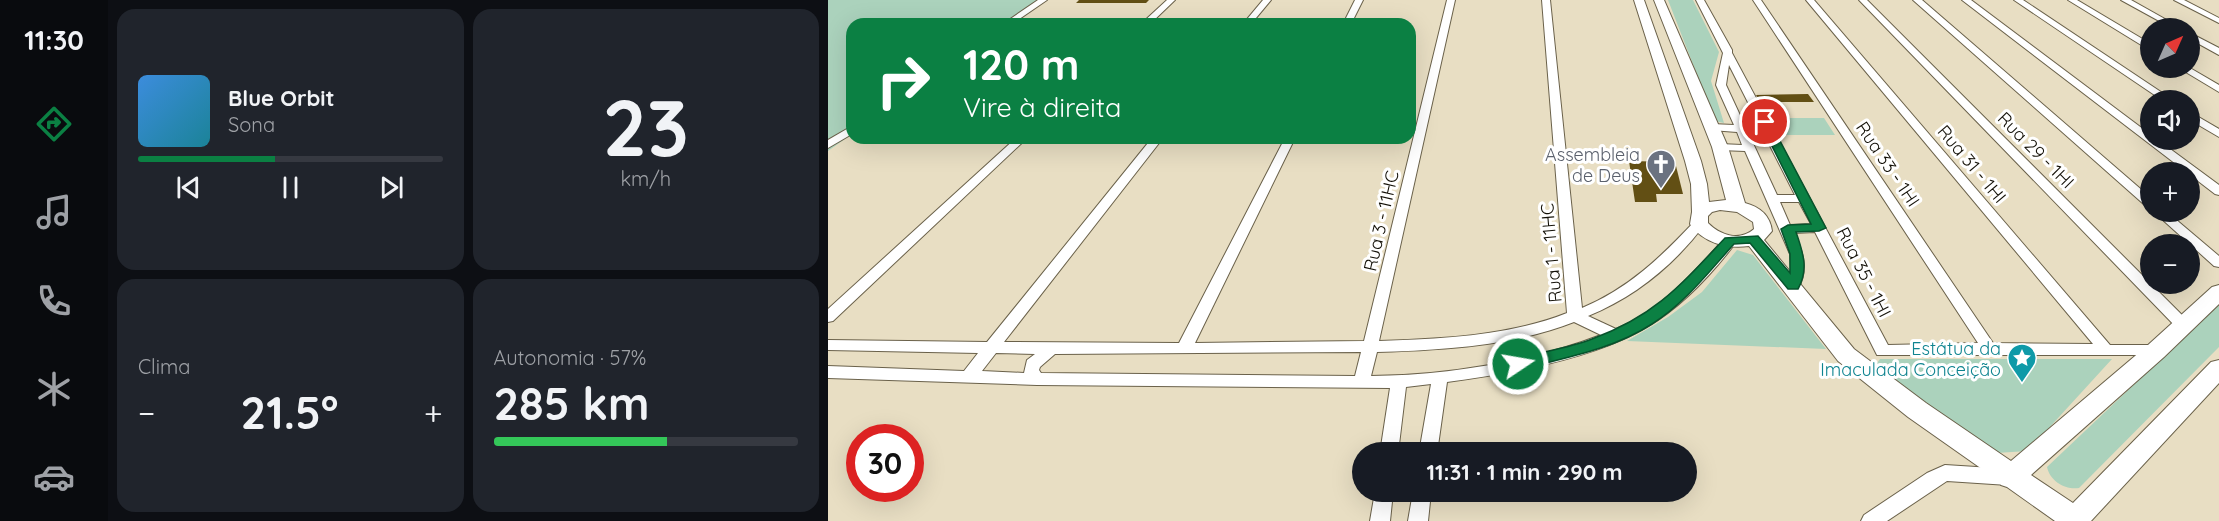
<!DOCTYPE html>
<html lang="pt">
<meta charset="utf-8">
<style>
body{margin:0;font-family:Quicksand,sans-serif;background:#20242c;color:#f1f3f6;height:100vh;display:flex;flex-direction:column;font-size:22px;white-space:nowrap}
*{box-sizing:border-box;margin:0}
p{font-size:20px;color:#9ea1a6}
.icon{flex:none;width:33px;height:33px;fill:none;stroke:currentColor;stroke-width:2;stroke-linecap:round;stroke-linejoin:round}
.map{position:relative;flex:1;overflow:hidden}
.panel{display:flex;flex-direction:column;gap:9px;padding:9px;background:#0d0f14;width:720px}
.panel>*{flex:none}
.top-card{position:absolute;left:18px;top:18px;width:570px;height:126px;border-radius:18px;box-shadow:0 6px 24px #0002;background:#0b8043;color:#fff;overflow:hidden}
.needle{width:39px;rotate:45deg}
.controls{position:absolute;left:1312px;top:18px;display:grid;gap:12px}
.controls a{display:grid;place-items:center;width:60px;height:60px;border-radius:50%;background:#171b24;box-shadow:0 6px 24px #0002;font-size:30px}
.speed{position:absolute;left:18px;top:424px;display:flex;gap:12px;font-size:30px;font-weight:700;text-align:center}
.speed>*{display:grid;place-content:center;width:78px;height:78px;border-radius:50%;background:#171b24;box-shadow:0 6px 24px #0002;line-height:1}
.speed .limit{border:9px solid #d22;background:#fff;color:#111}
.pin{position:absolute;display:grid;place-items:center;width:51px;height:51px;color:#fff;margin:-26px;border:3px solid #fff;border-radius:50%;box-shadow:0 2px 6px #0007}
.me{position:absolute;width:66px;margin:-33px;rotate:78deg;stroke-linejoin:round;filter:drop-shadow(0 0 4px #0008)}
.turn{display:flex;align-items:center;gap:21px;height:126px;padding:0 18px;font-size:27px}
.turn .icon{width:78px;height:78px;stroke-width:2.5}
.turn b{display:block;font-size:42px;line-height:51px}
.big{font-size:45px;font-weight:700;line-height:1.1}
.panel .tile{flex:1;display:flex;flex-direction:column;justify-content:center;gap:9px;min-width:0;padding:0 21px;border-radius:18px;background:#20242c}
.panel .dial{align-items:center;gap:0}
.dial b{font-size:78px;line-height:1}
.song{display:flex;align-items:center;gap:18px}
.cover{width:72px;height:72px;border-radius:9px;background:linear-gradient(135deg,hsl(210 70% 55%),hsl(190 70% 35%))}
.played{height:6px;border-radius:3px;background:linear-gradient(90deg,#0b8043 45%,#363941 45%)}
.keys{display:flex;justify-content:space-around;direction:ltr}
.heat{display:flex;justify-content:space-between;align-items:center;font-size:33px;direction:ltr}
.charge{height:9px;border-radius:4px;background:linear-gradient(90deg,#34c759 57%,#363941 0)}
.panel .tiles{flex:1;display:grid;gap:9px;grid-template-columns:repeat(2,1fr)}
.trip{position:absolute;left:524px;top:442px;width:345px;height:60px;border-radius:30px;background:#171b24;box-shadow:0 6px 24px #0002;font-weight:700;line-height:60px;text-align:center}
main{display:flex;flex:1;min-height:0}
.dock{display:flex;flex-direction:column;width:108px;justify-content:space-around;align-items:center;background:#090b0e;color:#9ea1a6}
.dock .icon{width:42px;height:42px}
.dock .selected{color:#0b8043}
.dock b{font-size:27px;color:#f1f3f6}
.map>svg:first-child{display:block}
.green{fill:#abd2bc}
.building{fill:#624f14}
.lines{fill:none;stroke-linecap:round;stroke-linejoin:round}
.street-casing{stroke:#6a614a;stroke-width:2}
.secondary-casing{stroke:#6a614a;stroke-width:2}
.street{fill:#fff;fill-rule:evenodd}
.secondary{fill:#fff;fill-rule:evenodd}
.route{fill:#0b8043;stroke:#07532c;stroke-width:1.5}
.labels{text-anchor:middle;dominant-baseline:central;stroke-width:6;stroke-linejoin:round;paint-order:stroke}
.street-label{font-size:18px;fill:#120f06;stroke:#fff}
.worship-label{font-size:18px;fill:#5b616d;stroke:#fff;text-anchor:end}
.culture-label{font-size:18px;fill:#0d838f;stroke:#fff;text-anchor:end}
</style>
<main>
<nav class="dock">
<b>11:30</b>
<svg class="icon selected" aria-label="directions" viewBox="0 0 24 24"><path d="M12 3l9 9-9 9-9-9zM9 14v-3h6M13 9l2 2-2 2"/></svg>
<svg class="icon" aria-label="music" viewBox="0 0 24 24"><path d="M9 18V5l10-2v13"/><circle cx="6" cy="18" r="3"/><circle cx="16" cy="16" r="3"/></svg>
<svg class="icon" aria-label="phone" viewBox="0 0 24 24"><path d="M5 4h4l2 5-3 2q2 4 5 5l2-3 5 2v4C11 20 4 13 5 4z"/></svg>
<svg class="icon" aria-label="climate" viewBox="0 0 24 24"><path d="M12 3v18M4 7l16 10M4 17L20 7"/></svg>
<svg class="icon" aria-label="car" viewBox="0 0 24 24"><path d="M5 17H2v-5l4-1 3-4h7l3 4 3 1v5h-3M9 17h6M6 11h13"/><circle cx="7" cy="17" r="2"/><circle cx="17" cy="17" r="2"/></svg>
</nav>
<section class="panel">
<div class="tiles">
<div class="tile">
<div class="song"><i class="cover"></i><div><b>Blue Orbit</b><p>Sona</p></div></div>
<div class="played"></div>
<div class="keys"><svg class="icon" aria-label="previous" viewBox="0 0 24 24"><path d="M18 5L8 12l10 7zM5 5v14"/></svg><svg class="icon" aria-label="pause" viewBox="0 0 24 24"><path d="M8 5v14M16 5v14"/></svg><svg class="icon" aria-label="next" viewBox="0 0 24 24"><path d="M6 5l10 7-10 7zM19 5v14"/></svg></div>
</div>
<div class="tile dial"><b>23</b><p>km/h</p></div>
<div class="tile"><p>Clima</p>
<div class="heat"><a>−</a><b class="big">21.5°</b><a>+</a></div>
</div>
<div class="tile"><p>Autonomia · 57%</p><b class="big">285 km</b><div class="charge"></div></div>
</div>
</section>
<div class="map">
<svg width="1391" height="521" viewBox="0 0 1391 521">
<rect width="100%" height="100%" fill="#e8dec3"/>
<path class="green" d="M0 0H213L179 24H24V134L0 151Z
M840 0H865L891 52 883 81 896 123 887 121Z
M943 118H996L1007 135H952Z
M909 250 925 255 998 349 799 341 840 317 874 292Z
M1391 304V347L1251 488C1237 490 1222 481 1219 467Z
M1052 359H1284L1200 451 1168 453 1047 366Z"/>
<path class="building" d="M251 0H321L318 3H248Z
M980 94 986 102H933L928 95Z
M801 161 847 162 855 194H828L829 202H807Z"/>
<g class="lines">
<g class="street-casing">
<path id="street" d="M210 0H219L184 24H175Z
M339 0H347L322 24H313Z
M435 0H443L423 24H415Z
M527 0H535L523 24H515Z
M619 0H627L551 341C613 339 681 336 739 313L714 0H722L754 308C800 289 833 257 867 221H875L877 224C847 264 807 297 760 316L788 329C833 311 865 273 897 238H907L909 241C885 273 853 307 819 327 766 359 680 374 619 382L609 453H591L603 384 578 387 570 453H552L562 388 209 385 0 378V366L136 371 150 353 0 350V340L159 342 324 138H335L176 342 351 343 457 138H467L367 343 536 341ZM746 322 773 335C706 361 616 376 543 376L549 352C614 350 685 346 746 322ZM533 352 527 376 213 373 211 370 212 367 227 354ZM168 353 207 354 199 360 196 373 154 371Z
M868 0H876L904 50V53L1060 345 1150 343 925 0H933L1165 343 1265 344 978 0H986L1282 345H1328L1334 347 1336 351 1334 355H1049L987 232 966 233C975 252 981 269 970 289H960L958 286 963 271 962 254 917 151 892 150 887 147 892 144 914 145 909 132 883 130 878 127 883 124 906 125 888 85 895 53ZM901 65 967 195H949L898 85ZM952 202H971L983 224 962 225Z
M1031 0H1039L1360 321 1362 325 1360 329H1350Z
M1085 0H1094L1323 198V208L1319 207Z
M1134 0H1143L1323 135V140H1330L1391 185V195L1387 194Z
M1186 0H1195L1345 100H1334Z
M1240 0H1249L1323 44V51Z
M1293 0H1303L1353 28H1344Z
M1346 0H1356L1391 18V23Z
M1362 33 1391 48V55L1362 39Z
M1351 68H1362L1391 85V92Z
M1362 112 1391 129V137L1362 120Z
M24 126V134L0 148V140Z
M188 138H199L5 321 0 322V309Z
M1326 212H1339L1391 256V267L1386 266Z
M1117 465 1180 469 1187 472 1189 477 1187 482 1180 485 1119 481 1059 521H1033L1036 515 1099 473Z
M547 492H565L562 521H542Z
M585 492H603L600 521H580Z"/>
</g>
<g class="secondary-casing">
<path id="secondary" d="M806 0H816L873 161 879 184 881 202 898 200 884 147 826 0H836L900 147 917 203C932 207 942 215 944 231L936 240 1026 349 1098 403 1183 461 1320 345 1384 287 1391 285V304L1336 357 1203 475 1245 503 1383 362 1391 360V383L1263 521H1227L1179 487 1173 485 1171 481 1080 417 1010 361 921 246C899 249 875 243 862 224L864 212 863 184 857 161ZM892 210 909 212 925 222 926 229C911 242 892 235 880 223V216L884 212Z"/>
</g>
<use href="#street" class="street"/>
<use href="#secondary" class="secondary"/>
</g>
<path class="route" d="M937 119 942 122 998 228 991 231 968 232C975 252 981 270 970 289H960L922 243 906 244C880 273 856 304 824 324 784 350 735 358 690 370L684 368 682 364 684 360C710 352 739 349 764 339 827 316 853 285 897 238L930 236 962 273V254L953 229 960 225 983 224 932 122Z"/>
<defs>
<g id="church-pin" transform="scale(1.5)"><path d="M0 17L-7.5 6A9.5 9.5 0 1 1 7.5 6Z" fill="#6b7280" stroke="#fff"/><path d="M-1.2-6h2.4v3.5h3.3v2.4h-3.3V6h-2.4V-.1h-3.3v-2.4h3.3Z" fill="#fff"/></g>
<g id="sight-pin" transform="scale(1.5)"><path d="M0 17L-7.5 6A9.5 9.5 0 1 1 7.5 6Z" fill="#0f9aa8" stroke="#fff"/><path d="M0-6L1.8-2.2L6-1.7L2.9 1.2L3.7 5.4L0 3.3L-3.7 5.4L-2.9 1.2L-6-1.7L-1.8-2.2Z" fill="#fff"/></g>
</defs>
<g fill-rule="evenodd">
<use href="#church-pin" x="833" y="164"/>
<use href="#sight-pin" x="1194" y="358"/>
</g>
<g class="labels">
<g class="street-label">
<text transform="translate(1208 150) rotate(45)">Rua 29 - 1HI</text>
<text transform="translate(1060 164) rotate(56)">Rua 33 - 1HI</text>
<text transform="translate(1144 164) rotate(50)">Rua 31 - 1HI</text>
<text transform="translate(553 221) rotate(-77)">Rua 3 - 11HC</text>
<text transform="translate(723 253) rotate(-95)">Rua 1 - 11HC</text>
<text transform="translate(1036 272) rotate(63)">Rua 35 - 1HI</text>
</g>
<g class="worship-label">
<text x="812" y="154">Assembleia<tspan x="812" dy="21">de Deus</tspan></text>
</g>
<g class="culture-label">
<text x="1173" y="348">Estátua da<tspan x="1173" dy="21">Imaculada Conceição</tspan></text>
</g>
</g>
</svg>
<div class="controls">
<a><svg class="needle" viewBox="-14 -14 28 28"><path d="M0-13l5 13h-10z" fill="#e53935"/><path d="M0 13l5-13h-10z" fill="#9ea1a6"/></svg></a>
<a><svg class="icon" aria-label="sound" viewBox="0 0 24 24"><path d="M4 9h4l5-4v14l-5-4H4zM17 9q2 3 0 6"/></svg></a>
<a>+</a>
<a>−</a>
</div>
<div class="speed"><div class="limit">30</div></div>
<div class="pin" style="left:937px;top:122px;background:#d93025"><svg class="icon" aria-label="arrive" viewBox="0 0 24 24"><path d="M6 21V4h12l-3 4 3 4H6"/></svg></div>
<svg class="me" style="left:690px;top:364px" viewBox="-20 -20 40 40"><circle r="17" fill="#0b8043" stroke="#fff" stroke-width="3"/><path d="M0-11L8 9 0 5-8 9z" fill="#fff"/></svg>
<div class="trip">11:31 · 1 min · 290 m</div>
<div class="top-card">
<div class="turn"><svg class="icon" aria-label="right" viewBox="0 0 24 24"><path d="M7 20v-9h11M14 6l5 5-5 5"/></svg><div><b>120 m</b>Vire à direita</div></div>
</div>
</div>
</main>
